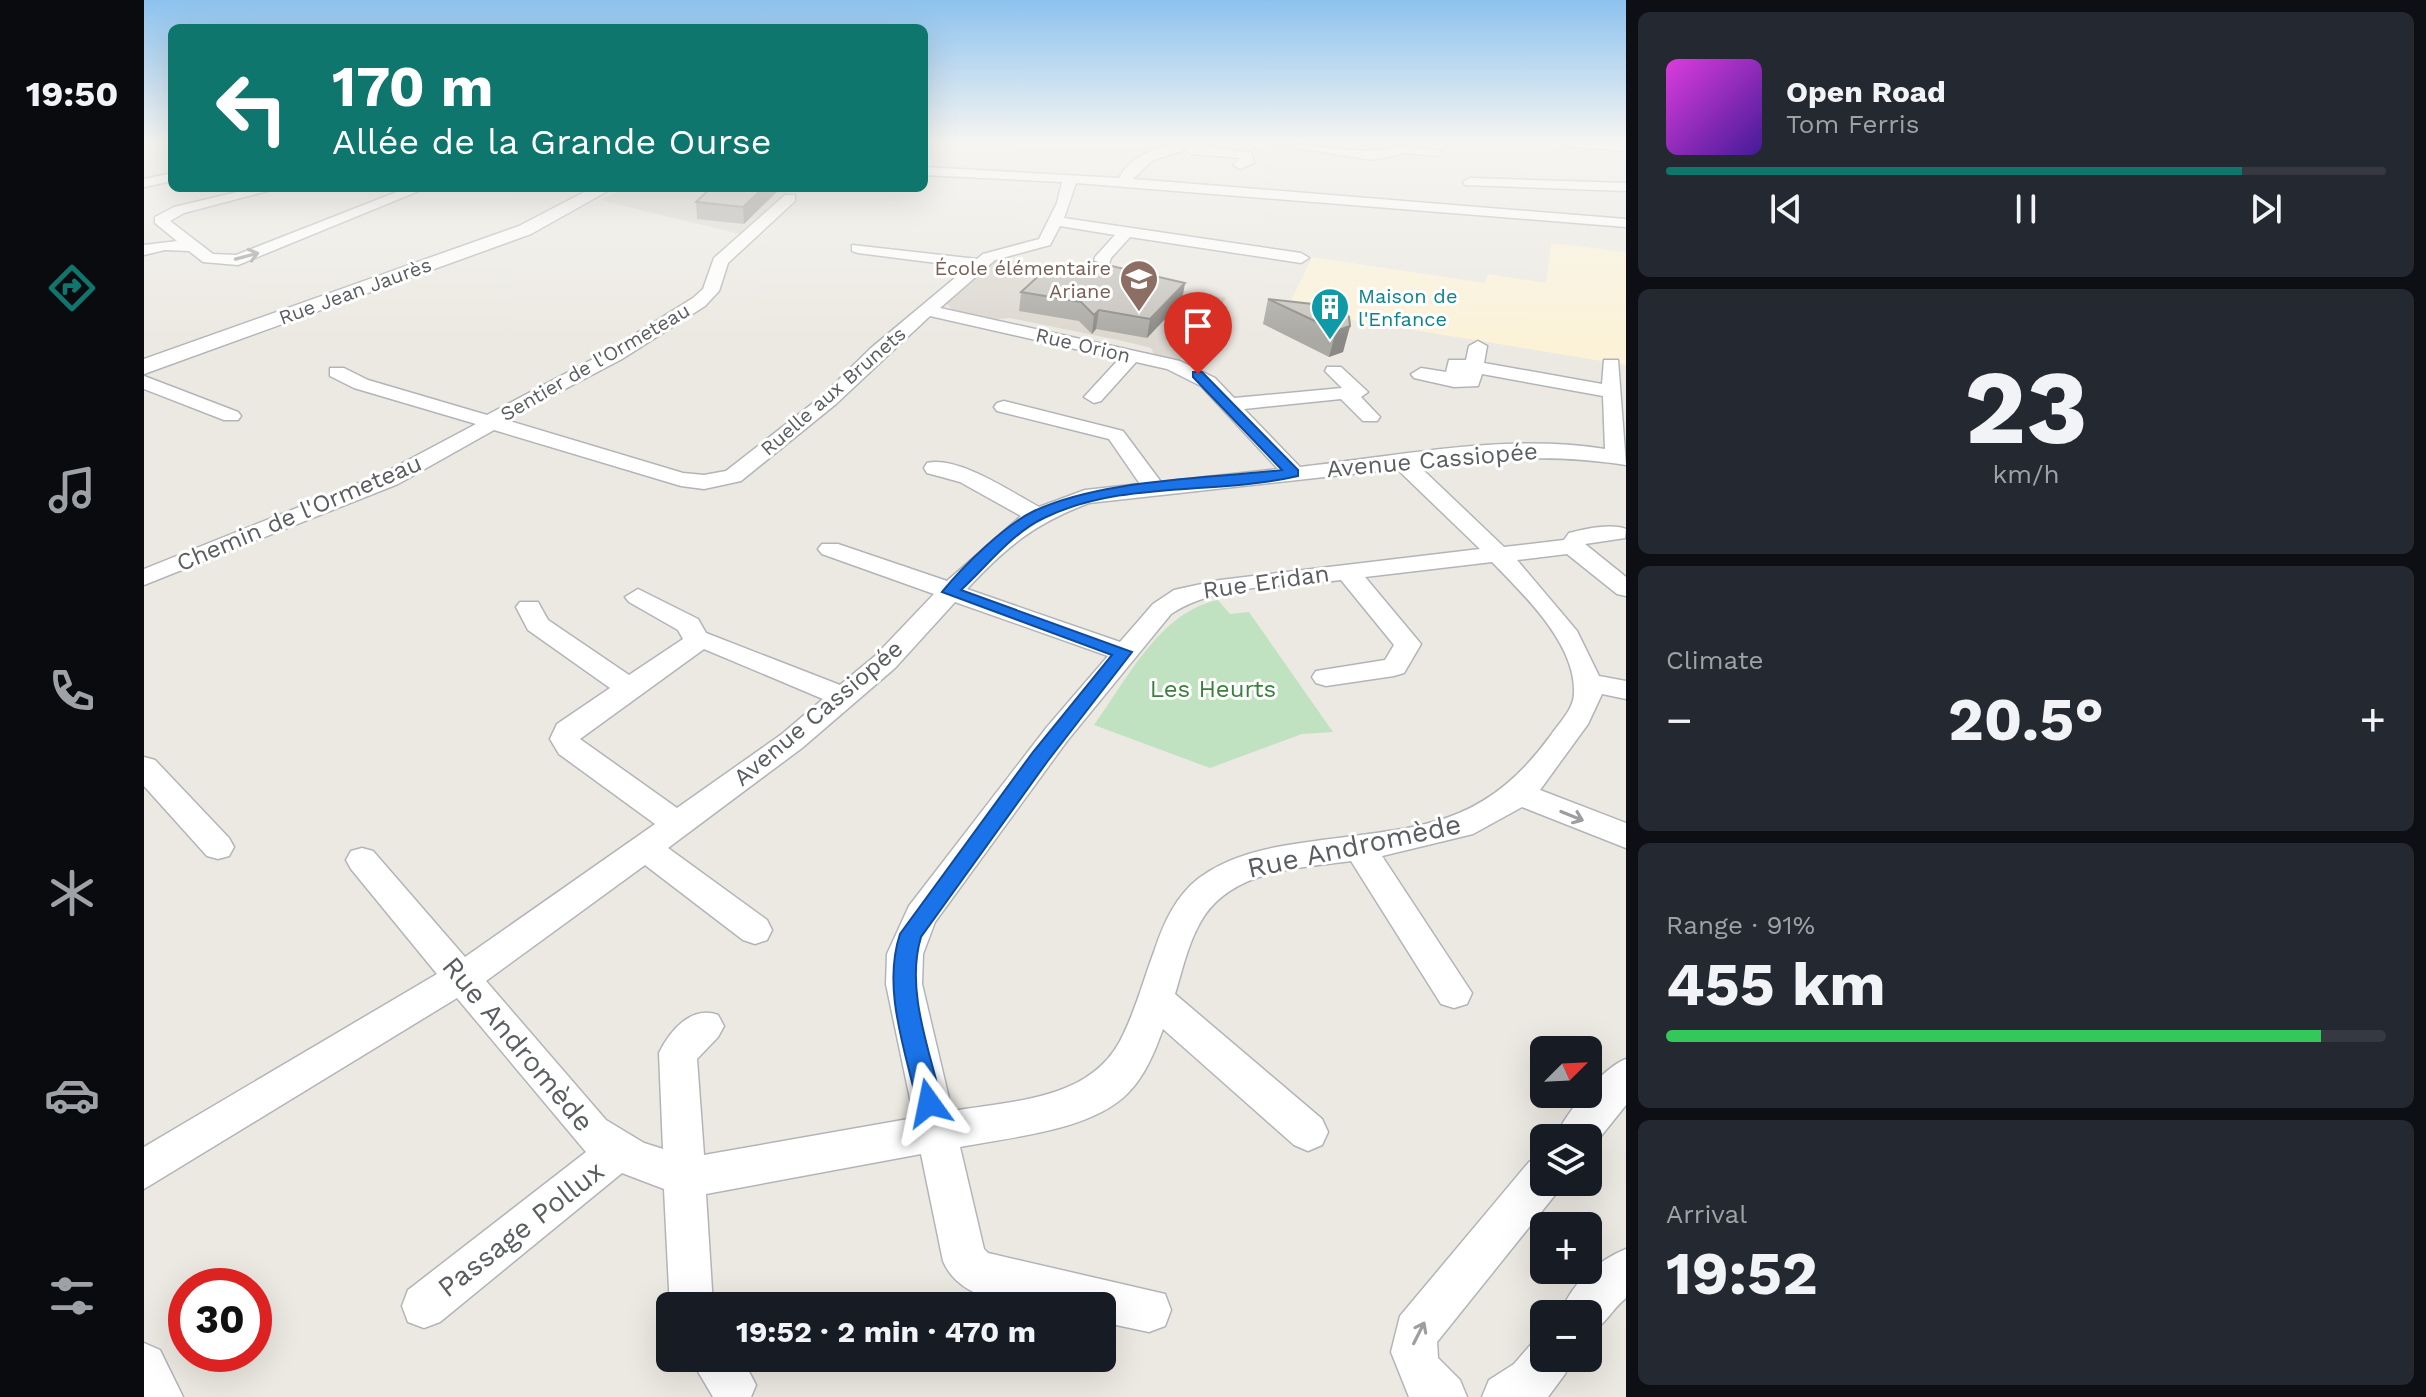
<!DOCTYPE html>
<meta charset="utf-8">
<style>
body{margin:0;font-family:"Work Sans",sans-serif;background:#242831;color:#f1f3f6;height:100vh;display:flex;flex-direction:column;font-size:30px;white-space:nowrap}
*{box-sizing:border-box;margin:0}
p{font-size:26px;color:#9ea1a6}
.icon{flex:none;width:44px;height:44px;fill:none;stroke:currentColor;stroke-width:2;stroke-linecap:round;stroke-linejoin:round}
.map{position:relative;flex:1;overflow:hidden}
.drawer{display:flex;flex-direction:column;gap:12px;padding:12px;background:#0d0f14;width:800px}
.drawer>*{flex:none}
.guide{position:absolute;left:24px;top:24px;width:760px;height:168px;border-radius:12px;box-shadow:0 8px 32px #0002;background:#0f766e;color:#fff;overflow:hidden}
.needle{width:52px;rotate:66deg}
.tools{position:absolute;left:1386px;top:1036px;display:grid;gap:16px}
.tools a{display:grid;place-items:center;width:72px;height:72px;border-radius:12px;background:#171b24;box-shadow:0 8px 32px #0002;font-size:40px}
.speed{position:absolute;left:24px;top:1268px;display:flex;gap:16px;font-size:40px;font-weight:700;text-align:center}
.speed>*{display:grid;place-content:center;width:104px;height:104px;border-radius:50%;background:#171b24;box-shadow:0 8px 32px #0002;line-height:1}
.speed .limit{border:12px solid #d22;background:#fff;color:#111}
.pin{position:absolute;display:grid;place-items:center;width:68px;height:68px;color:#fff;margin:-82px -34px;border-radius:50% 50% 50% 0;rotate:-45deg;box-shadow:0 0 8px #0007}
.pin .icon{rotate:45deg}
.me{position:absolute;width:88px;margin:-44px;rotate:348deg;stroke-linejoin:round;filter:drop-shadow(0 0 6px #0008)}
.turn{display:flex;align-items:center;gap:28px;height:168px;padding:0 32px;font-size:36px}
.turn .icon{width:104px;height:104px;stroke-width:2.5}
.turn b{display:block;font-size:56px;line-height:68px}
.big{font-size:60px;font-weight:700;line-height:1.1}
.drawer .widget{flex:1;display:flex;flex-direction:column;justify-content:center;gap:12px;min-width:0;padding:0 28px;border-radius:12px;background:#242831}
.drawer .dial{align-items:center;gap:0}
.dial b{font-size:104px;line-height:1}
.song{display:flex;align-items:center;gap:24px}
.cover{width:96px;height:96px;border-radius:12px;background:linear-gradient(135deg,hsl(300 70% 55%),hsl(260 70% 35%))}
.played{height:8px;border-radius:4px;background:linear-gradient(90deg,#0f766e 80%,#363941 80%)}
.keys{display:flex;justify-content:space-around;direction:ltr}
.heat{display:flex;justify-content:space-between;align-items:center;font-size:44px;direction:ltr}
.charge{height:12px;border-radius:6px;background:linear-gradient(90deg,#34c759 91%,#363941 0)}
.trip{position:absolute;left:512px;top:1292px;width:460px;height:80px;border-radius:12px;background:#171b24;box-shadow:0 8px 32px #0002;font-weight:700;line-height:80px;text-align:center}
main{display:flex;flex:1;min-height:0}
.tabs{display:flex;flex-direction:column;width:144px;justify-content:space-around;align-items:center;background:#090b0e;color:#9ea1a6}
.tabs .icon{width:56px;height:56px}
.tabs .active{color:#0f766e}
.tabs b{font-size:36px;color:#f1f3f6}
.map>svg:first-child{display:block}
.commercial{fill:#fbf2d8}
.education{fill:#dcd8d0}
.green{fill:#c1e2c0}
.lines{fill:none;stroke-linecap:round;stroke-linejoin:round}
.minor-casing{stroke:#b2b5b8;stroke-width:3}
.tertiary-casing{stroke:#b2b5b8;stroke-width:3}
.minor{fill:#fff;fill-rule:evenodd}
.tertiary{fill:#fff;fill-rule:evenodd}
.wall{fill:#aba9a3}
.shaded-wall{fill:#8b8985}
.building{fill:#c7c4be;stroke:#8b8985;stroke-width:2}
.oneway{stroke:#9c9ea0}
.route{fill:#1a73e8;stroke:#114b97;stroke-width:2}
.labels{text-anchor:middle;dominant-baseline:central;stroke-width:6;stroke-linejoin:round;paint-order:stroke}
.far-education-label{font-size:20px;fill:#785e54;stroke:#fff;text-anchor:end}
.far-street-label{font-size:20px;fill:#5a5e61;stroke:#fff}
.far-culture-label{font-size:20px;fill:#0d838f;stroke:#fff;text-anchor:start}
.street-label{font-size:24px;fill:#5a5e61;stroke:#fff}
.park-label{font-size:24px;fill:#3b803d;stroke:#fff}
.near-street-label{font-size:28px;fill:#5a5e61;stroke:#fff}
</style>
<main>
<nav class="tabs">
<b>19:50</b>
<svg class="icon active" aria-label="directions" viewBox="0 0 24 24"><path d="M12 3l9 9-9 9-9-9zM9 14v-3h6M13 9l2 2-2 2"/></svg>
<svg class="icon" aria-label="music" viewBox="0 0 24 24"><path d="M9 18V5l10-2v13"/><circle cx="6" cy="18" r="3"/><circle cx="16" cy="16" r="3"/></svg>
<svg class="icon" aria-label="phone" viewBox="0 0 24 24"><path d="M5 4h4l2 5-3 2q2 4 5 5l2-3 5 2v4C11 20 4 13 5 4z"/></svg>
<svg class="icon" aria-label="climate" viewBox="0 0 24 24"><path d="M12 3v18M4 7l16 10M4 17L20 7"/></svg>
<svg class="icon" aria-label="car" viewBox="0 0 24 24"><path d="M5 17H2v-5l4-1 3-4h7l3 4 3 1v5h-3M9 17h6M6 11h13"/><circle cx="7" cy="17" r="2"/><circle cx="17" cy="17" r="2"/></svg>
<svg class="icon" aria-label="filters" viewBox="0 0 24 24"><path d="M4 7h16M4 17h16"/><circle cx="9" cy="7" r="2"/><circle cx="15" cy="17" r="2"/></svg>
</nav>
<div class="map">
<svg width="1482" height="1397" viewBox="0 0 1482 1397">
<rect width="100%" height="100%" fill="#ece9e2"/>
<path class="commercial" d="M1407 243 1482 252V365L1143 309 1168 257 1341 283 1344 274 1402 283Z"/>
<path class="education" d="M482 188H647L600 235 456 200Z
M853 258 1082 298 1071 315 1087 319 1065 353 1030 360 1011 356 1007 348 979 341 866 318 846 320 811 312 801 302Z"/>
<path class="green" d="M1039 313 1080 321 1060 348 1019 339Z
M1074 600 1086 614 1105 612 1189 732 1158 734 1066 768 950 725C983 680 1015 612 1074 600Z"/>
<g class="lines">
<g class="minor-casing">
<path id="minor" d="M1039 142H1073L1058 147 1107 152 1110 163 1096 169 1089 165 1096 158 1047 154 1041 150 1009 160 989 179 1482 219V227L932 183 920 218 1157 253 1165 258 1157 263 986 237 967 258 963 270 957 272 949 267 951 257 971 235 916 226 906 245 851 260 796 308 1036 361 1071 378 1090 398 1198 388 1181 371 1183 367H1197L1224 392 1217 397 1236 417 1233 421H1219L1197 399 1100 409 1156 467C1255 456 1361 433 1461 449L1459 396 1338 374 1334 386 1310 387 1270 378 1267 374 1277 368 1302 372 1305 360H1322L1325 346 1334 341 1343 346 1340 363 1458 384 1460 360H1474L1482 465C1405 453 1352 459 1276 467L1360 547 1420 540 1425 533C1441 529 1466 523 1482 529L1481 538 1441 544 1482 577V596L1473 594 1423 554 1373 560 1433 631 1455 676 1482 681V699L1458 694 1444 724 1396 790 1482 823V848L1378 807 1329 834 1238 856 1328 993 1323 1004 1310 1008 1297 1004 1207 861C1154 868 1085 870 1056 923 1044 944 1038 971 1031 994L1178 1119 1184 1132 1178 1145 1164 1151 1150 1145 1019 1029C1011 1051 1001 1076 984 1093 947 1131 866 1137 816 1147L840 1249 844 1253 1021 1294 1027 1310 1021 1326 1005 1332 958 1322V1306C910 1306 821 1314 799 1261L777 1154 562 1194 569 1306H526V1309L520 1189 478 1173 296 1322 280 1328 264 1322 258 1306 264 1290 442 1152 313 998 0 1189V1147L293 974 207 869 202 860 207 851 218 848 229 851 321 957 511 824 415 754 406 739 413 724 466 688 384 630 372 607 376 602H394L404 620 485 675 539 639 534 630 485 602 481 597 494 589 554 619 562 633 696 685 731 656 790 594 678 554 674 549 678 544H694L803 581 877 516 816 482 783 473 780 468 783 463C815 456 867 492 895 507L941 490 996 484 965 439 853 411 850 407 853 403 860 401 979 431 1017 482 1134 469 1057 386 1023 369 992 362 957 401 950 403 940 397 975 359 786 316 692 404 597 481 560 489 537 486 350 430 254 484 0 585V569L238 474 332 424 210 388 186 376V368H200L224 380 343 415 464 351 549 298 559 289 570 258 641 195H651V201L584 263 575 291 561 306 478 359 362 420 539 473 560 475 582 471 678 396 727 348 824 267 714 253 708 251V245L833 259 839 254 895 239 913 203 918 182 780 175V167L975 178C988 154 1015 147 1039 142ZM1253 469 1336 549 1076 580 1030 590 1009 604 976 642 823 589C863 546 890 524 945 503ZM1348 562C1380 595 1432 644 1430 693 1430 709 1415 723 1407 735 1335 834 1268 826 1157 843 1121 848 1085 856 1055 878 1032 896 1020 922 1011 949 1000 978 993 1006 980 1033 950 1101 871 1100 808 1111L778 984 779 954 791 922 923 741 1027 614C1073 583 1142 587 1197 580L1250 645 1241 660 1172 671 1168 677 1172 683 1182 686 1250 676 1260 673 1277 644 1221 577ZM811 602 964 656 903 727 765 906 743 954 742 984 770 1118 560 1155 553 1059 574 1037 580 1026 574 1015C548 1005 526 1030 515 1053L519 1149 500 1143 462 1120 342 981 501 865 599 940 611 944 623 940 628 930 623 920 524 848 658 748 751 668ZM560 649 679 699 638 734 533 808 436 739Z
M1118 142C1162 142 1208 156 1252 148L1255 142H1268L1266 146 1299 152 1293 156 1261 153 1228 160Z
M1413 142 1482 143V151L1419 146Z
M28 173V181L0 187V179Z
M1326 178 1482 183V191L1321 185 1319 182Z
M110 188H135L40 213 26 221 69 254 92 255 263 188H282L94 265 59 262 45 251 21 250 0 255V245L33 241 11 223V217L30 207Z
M0 376 94 412 97 416 94 420H80L0 389Z
M0 757 11 760 85 838 90 847 85 856 74 859 63 856 0 786Z
M1482 1059V1105L1445 1151 1444 1138H1411C1421 1114 1458 1068 1482 1059Z
M1400 1156V1182H1418L1415 1190 1293 1342 1294 1358 1316 1380 1323 1397H1265L1247 1352 1256 1316 1385 1162Z
M1482 1249V1298C1468 1309 1460 1327 1444 1334V1314H1416C1428 1283 1451 1262 1482 1249Z
M1400 1337V1358H1428L1421 1374 1404 1397H1338L1345 1380 1370 1364 1389 1342Z
M0 1343 16 1350 39 1397H0Z
M546 1358H598L612 1385 607 1397H569Z"/>
</g>
<g class="tertiary-casing">
<path id="tertiary" d="M448 188H469L387 234 0 374V359L375 226Z"/>
</g>
<use href="#minor" class="minor"/>
<use href="#tertiary" class="tertiary"/>
</g>
<path class="wall" d="M567 188H637L600 224 553 219 552 202Z
M877 292 1038 301 1003 338 952 329 948 334 935 321 875 311Z
M1124 299 1206 326 1199 352 1185 357 1119 324Z"/>
<path class="shaded-wall" d="M619 188H637L617 207 600 224 599 207Z
M1041 283 1038 301 1003 338 1006 319Z
M955 310 952 329 948 334 950 315Z
M1206 326 1199 352 1185 357 1192 331Z"/>
<path class="building" d="M567 188H619L599 207 552 202Z
M946 261 1041 283 1006 319 955 310 950 315 937 302 877 292 901 270 914 272 922 265 939 268Z
M1124 299 1196 307 1205 317 1206 326 1192 331Z"/>
<defs><path id="oneway-shaft" d="M-6 0H5M1.5-3L5.5 0L1.5 3" fill="none" stroke-width="1.6" stroke-linecap="round" stroke-linejoin="round" transform="scale(2)"/></defs>
<g class="oneway">
<use href="#oneway-shaft" transform="translate(103 256) rotate(-15)"/>
<use href="#oneway-shaft" transform="translate(1428 816) rotate(22)"/>
<use href="#oneway-shaft" transform="translate(1275 1333) rotate(-63)"/>
</g>
<linearGradient id="sky" x2="0" y2="1"><stop stop-color="#8dc2ee"/><stop offset="0.42" stop-color="#f6f5f2"/><stop offset="1" stop-color="#f6f5f2" stop-opacity="0"/></linearGradient>
<rect width="1482" height="338" fill="url(#sky)"/>
<path class="route" d="M1049 372H1058L1154 470V476C1072 495 978 480 900 518 868 533 843 566 817 590L988 652 903 762 777 937C761 990 786 1051 798 1103L794 1111 785 1114 776 1111 773 1103C761 1049 738 988 756 934L889 752 968 655 798 592C819 566 861 525 890 511 959 479 1062 479 1138 470L1049 377Z"/>
<defs>
<g id="school-pin" transform="scale(2)"><path d="M0 17L-7.5 6A9.5 9.5 0 1 1 7.5 6Z" fill="#8d6e63" stroke="#fff"/><path d="M0-5L7-2L0 1L-7-2ZM-4 1L0 2.5L4 1V4Q0 6-4 4Z" fill="#fff"/></g>
<g id="building-pin" transform="scale(2)"><path d="M0 17L-7.5 6A9.5 9.5 0 1 1 7.5 6Z" fill="#0f9aa8" stroke="#fff"/><path d="M-4-6H4V6H1V3H-1V6H-4ZM-2.5-4.3h1.7v1.8h-1.7ZM.8-4.3h1.7v1.8H.8ZM-2.5-1h1.7V.8h-1.7ZM.8-1h1.7V.8H.8Z" fill="#fff"/></g>
</defs>
<g fill-rule="evenodd">
<use href="#school-pin" x="995" y="279"/>
<use href="#building-pin" x="1186" y="307"/>
</g>
<g class="labels">
<g class="far-education-label">
<text x="967" y="268">École élémentaire<tspan x="967" dy="23">Ariane</tspan></text>
</g>
<g class="far-street-label">
<text transform="translate(211 291) rotate(-20)">Rue Jean Jaurès</text>
<text transform="translate(939 345) rotate(13)">Rue Orion</text>
<text transform="translate(451 362) rotate(-30)">Sentier de l'Ormeteau</text>
<text transform="translate(689 391) rotate(-41)">Ruelle aux Brunets</text>
</g>
<g class="far-culture-label">
<text x="1214" y="296">Maison de<tspan x="1214" dy="23">l'Enfance</tspan></text>
</g>
<g class="street-label">
<text transform="translate(1288 460) rotate(-5)">Avenue Cassiopée</text>
<text transform="translate(155 513) rotate(-23)">Chemin de l'Ormeteau</text>
<text transform="translate(1122 582) rotate(-8)">Rue Eridan</text>
<text transform="translate(674 713) rotate(-40)">Avenue Cassiopée</text>
</g>
<g class="park-label">
<text x="1069" y="689">Les Heurts</text>
</g>
<g class="near-street-label">
<text transform="translate(1210 846) rotate(-12)">Rue Andromède</text>
<text transform="translate(374 1044) rotate(50)">Rue Andromède</text>
<text transform="translate(377 1229) rotate(-38)">Passage Pollux</text>
</g>
</g>
</svg>
<div class="tools">
<a><svg class="needle" viewBox="-14 -14 28 28"><path d="M0-13l5 13h-10z" fill="#e53935"/><path d="M0 13l5-13h-10z" fill="#9ea1a6"/></svg></a>
<a><svg class="icon" aria-label="layers" viewBox="0 0 24 24"><path d="M12 4l9 5-9 5-9-5zM3 14l9 5 9-5"/></svg></a>
<a>+</a>
<a>−</a>
</div>
<div class="speed"><div class="limit">30</div></div>
<div class="pin" style="left:1054px;top:374px;background:#d93025"><svg class="icon" aria-label="arrive" viewBox="0 0 24 24"><path d="M6 21V4h12l-3 4 3 4H6"/></svg></div>
<svg class="me" style="left:785px;top:1103px" viewBox="-20 -20 40 40"><path d="M0-17L14 15 0 8-14 15z" fill="#1a73e8" stroke="#fff" stroke-width="4"/></svg>
<div class="trip">19:52 · 2 min · 470 m</div>
<div class="guide">
<div class="turn"><svg class="icon" aria-label="left" viewBox="0 0 24 24"><path d="M17 20v-9H6M10 6l-5 5 5 5"/></svg><div><b>170 m</b>Allée de la Grande Ourse</div></div>
</div>
</div>
<section class="drawer">
<div class="widget">
<div class="song"><i class="cover"></i><div><b>Open Road</b><p>Tom Ferris</p></div></div>
<div class="played"></div>
<div class="keys"><svg class="icon" aria-label="previous" viewBox="0 0 24 24"><path d="M18 5L8 12l10 7zM5 5v14"/></svg><svg class="icon" aria-label="pause" viewBox="0 0 24 24"><path d="M8 5v14M16 5v14"/></svg><svg class="icon" aria-label="next" viewBox="0 0 24 24"><path d="M6 5l10 7-10 7zM19 5v14"/></svg></div>
</div>
<div class="widget dial"><b>23</b><p>km/h</p></div>
<div class="widget"><p>Climate</p>
<div class="heat"><a>−</a><b class="big">20.5°</b><a>+</a></div>
</div>
<div class="widget"><p>Range · 91%</p><b class="big">455 km</b><div class="charge"></div></div>
<div class="widget"><p>Arrival</p><b class="big">19:52</b></div>
</section>
</main>
